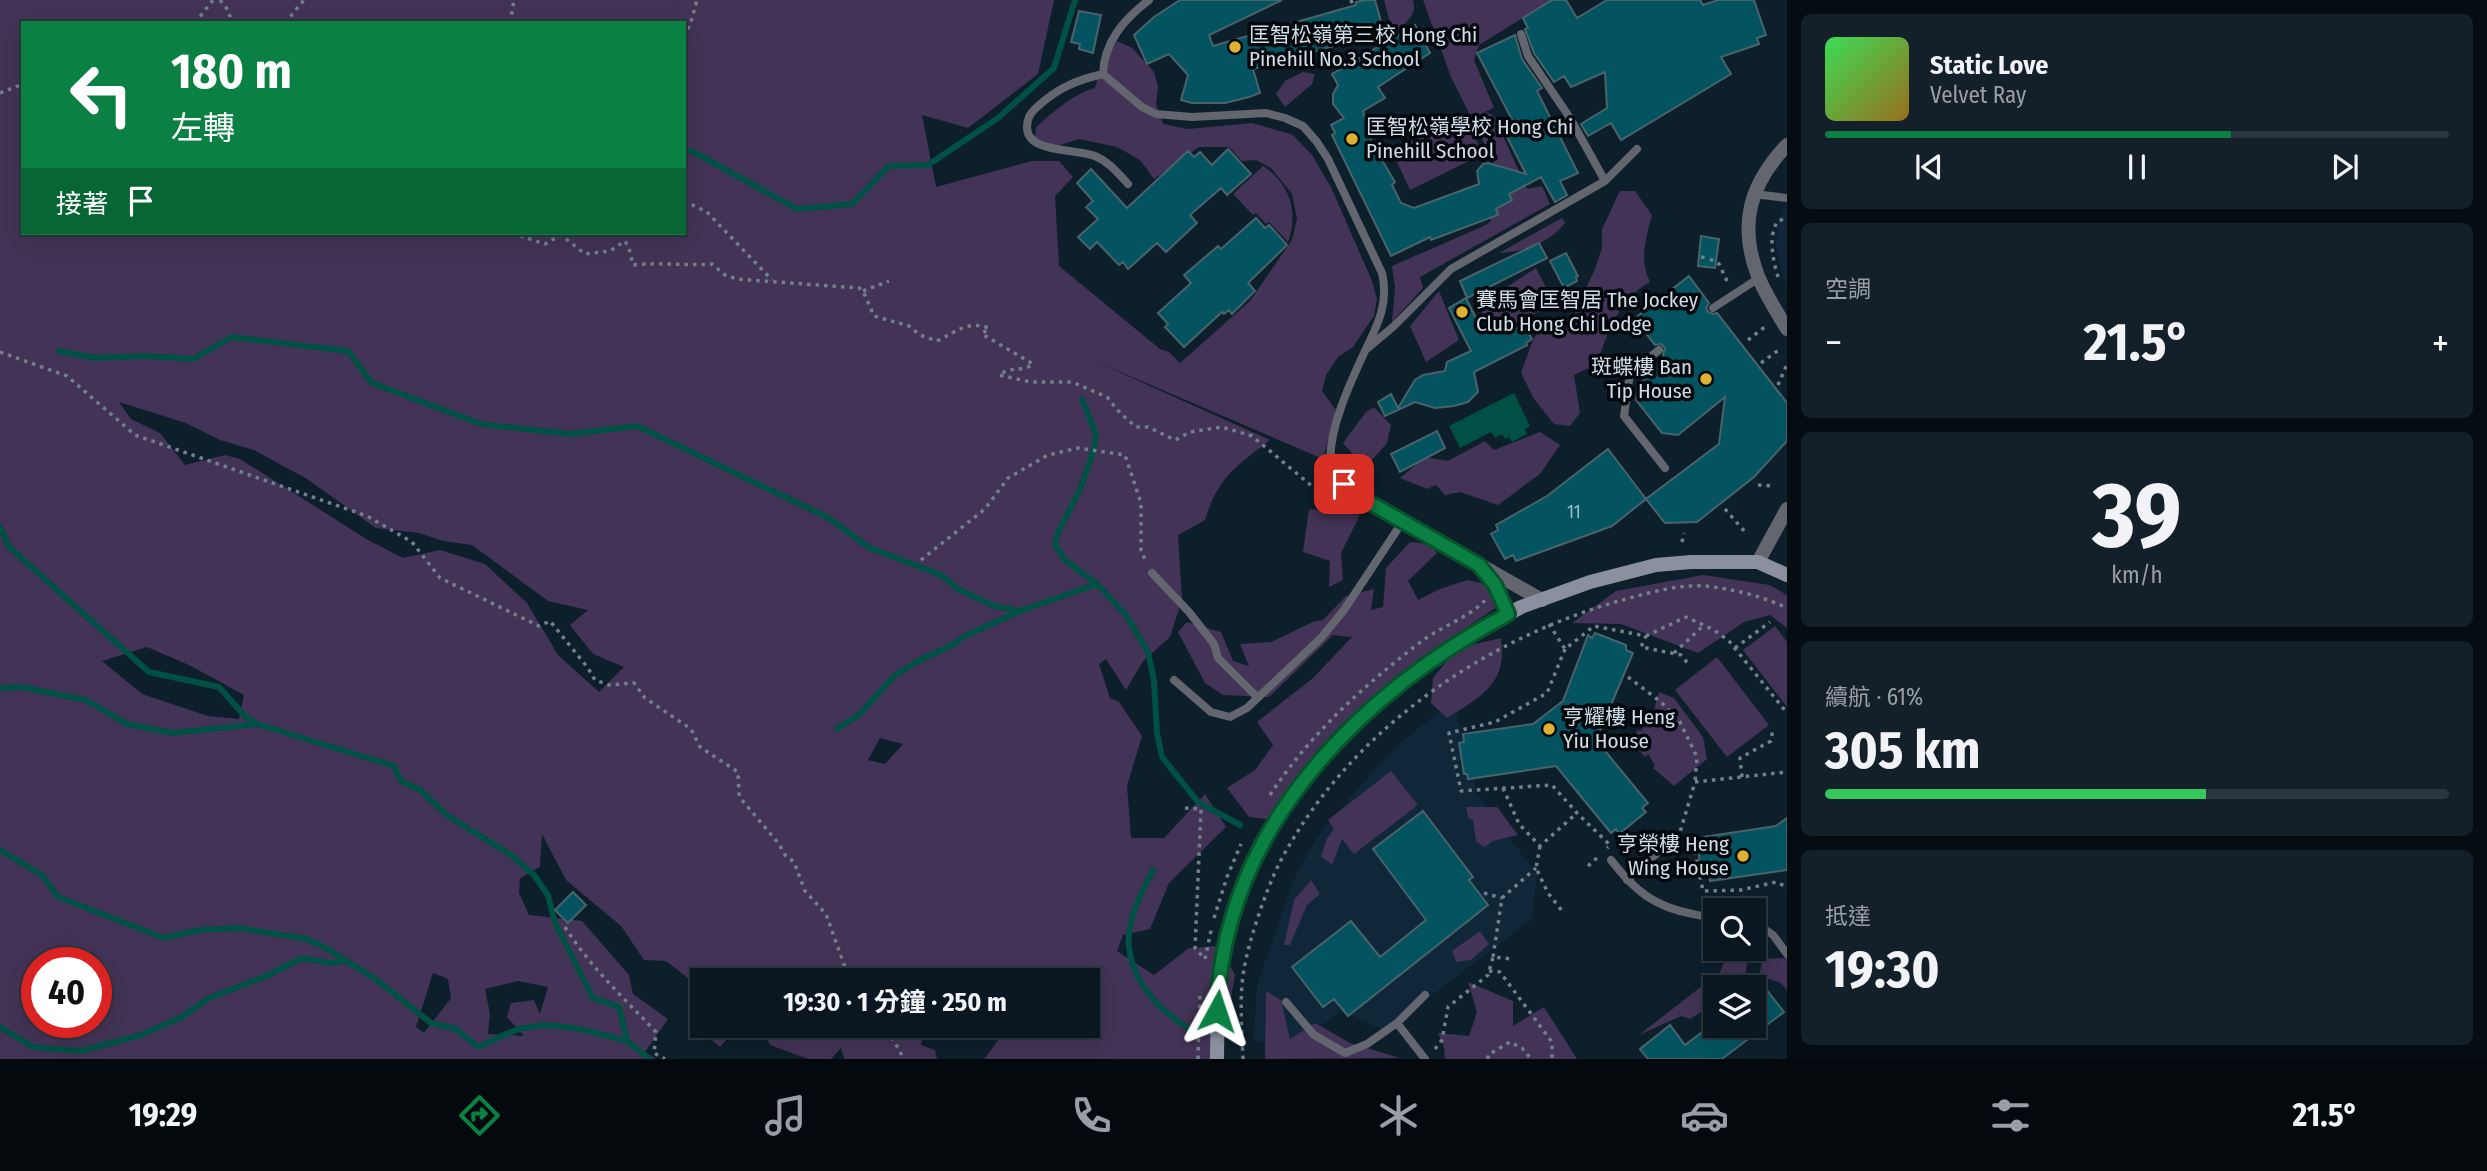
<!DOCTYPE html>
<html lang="zh-TW">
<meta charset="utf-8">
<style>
body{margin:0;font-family:"Fira Sans Condensed","Noto Sans TC",sans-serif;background:#132029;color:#f1f3f6;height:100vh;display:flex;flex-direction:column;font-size:26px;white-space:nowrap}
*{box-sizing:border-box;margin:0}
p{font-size:23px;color:#999fa5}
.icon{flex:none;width:38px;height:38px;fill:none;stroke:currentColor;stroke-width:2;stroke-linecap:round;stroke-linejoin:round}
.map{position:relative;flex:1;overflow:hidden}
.sheet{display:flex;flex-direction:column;gap:14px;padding:14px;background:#060d12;width:700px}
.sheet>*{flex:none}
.top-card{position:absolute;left:21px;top:21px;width:665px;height:214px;border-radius:0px;box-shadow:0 7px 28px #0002,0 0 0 2px #2a363e;background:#0b8043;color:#fff;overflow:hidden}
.buttons{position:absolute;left:1703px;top:898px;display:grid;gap:14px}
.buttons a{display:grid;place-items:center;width:63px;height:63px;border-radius:0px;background:#0a1720;box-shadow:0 7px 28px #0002,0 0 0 2px #2a363e;font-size:35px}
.speed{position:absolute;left:21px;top:947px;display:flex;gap:14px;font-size:35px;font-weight:700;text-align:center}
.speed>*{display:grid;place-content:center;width:91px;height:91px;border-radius:50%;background:#0a1720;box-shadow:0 7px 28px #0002,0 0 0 2px #2a363e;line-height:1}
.speed .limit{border:10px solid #d22;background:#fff;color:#111}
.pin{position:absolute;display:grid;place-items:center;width:60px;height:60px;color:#fff;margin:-30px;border-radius:14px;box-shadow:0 4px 10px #0006}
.me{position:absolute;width:77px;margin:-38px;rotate:5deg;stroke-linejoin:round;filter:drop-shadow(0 0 5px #0008)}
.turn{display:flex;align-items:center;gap:24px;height:147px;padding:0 35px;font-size:32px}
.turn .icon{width:91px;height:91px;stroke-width:2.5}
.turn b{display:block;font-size:49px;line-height:60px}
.then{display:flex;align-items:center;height:66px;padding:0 35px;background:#0003;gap:14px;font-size:26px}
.big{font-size:52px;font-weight:700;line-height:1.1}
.sheet .widget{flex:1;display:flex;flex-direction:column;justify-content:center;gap:10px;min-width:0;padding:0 24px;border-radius:10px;background:#132029}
.sheet .dial{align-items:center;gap:0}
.dial b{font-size:91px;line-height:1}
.song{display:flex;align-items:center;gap:21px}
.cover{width:84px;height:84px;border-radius:10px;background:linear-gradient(135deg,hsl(130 70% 55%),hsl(40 70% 35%))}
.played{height:7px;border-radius:4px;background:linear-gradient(90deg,#0b8043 65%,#2a363e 65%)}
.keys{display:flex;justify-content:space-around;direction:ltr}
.heat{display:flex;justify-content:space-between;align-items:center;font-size:38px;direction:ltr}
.charge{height:10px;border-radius:5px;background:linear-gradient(90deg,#34c759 61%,#2a363e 0)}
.trip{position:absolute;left:690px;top:968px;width:410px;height:70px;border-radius:0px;background:#0a1720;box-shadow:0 7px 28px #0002,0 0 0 2px #2a363e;font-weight:700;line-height:70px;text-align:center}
.menu{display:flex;height:112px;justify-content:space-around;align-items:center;background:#04090d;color:#999fa5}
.menu .icon{width:49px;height:49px}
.menu .on{color:#0b8043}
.menu b{font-size:32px;color:#f1f3f6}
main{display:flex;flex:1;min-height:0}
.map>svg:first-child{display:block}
.built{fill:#0f2738}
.green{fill:#433356;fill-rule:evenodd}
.water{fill:#005046}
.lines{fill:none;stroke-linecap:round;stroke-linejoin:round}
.stream{stroke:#005046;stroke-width:6}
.building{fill:#035460;stroke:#48646a;stroke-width:2}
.path{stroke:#72808b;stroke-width:3.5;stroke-dasharray:3.5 5;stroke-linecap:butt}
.lane{stroke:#63666f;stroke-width:8}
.street{stroke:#63666f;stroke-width:14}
.secondary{stroke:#8b909f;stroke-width:14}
.route-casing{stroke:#07532c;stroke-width:18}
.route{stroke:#0b8043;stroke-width:12}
.poi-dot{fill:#ddb133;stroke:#03080d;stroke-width:2.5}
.labels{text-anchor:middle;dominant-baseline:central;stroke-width:7;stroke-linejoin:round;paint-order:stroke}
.number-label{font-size:18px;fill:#9ebbc4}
.poi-label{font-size:21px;fill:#d2dde6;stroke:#03080d;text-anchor:start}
</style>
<main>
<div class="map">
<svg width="1787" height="1059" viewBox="0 0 1787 1059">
<rect width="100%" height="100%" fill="#0d1f2b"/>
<path class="built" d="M1787 197V286L1781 271 1776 242 1778 227Z
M1453 701 1477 793 1537 875 1532 919 1385 1031 1341 1011 1288 1051 1254 1040 1257 986 1292 883 1318 835 1373 771 1405 739Z"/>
<path class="green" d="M0 0H1054L1038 74 968 128 922 115 936 187 1032 161H1059L1073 177 1055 196 1059 266 1160 349 1169 352 1180 363 1250 301 1292 240 1297 219 1292 194 1271 168 1256 160 1242 161 1229 147H1199L1154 179 1140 160 1117 147 1079 139 1057 146 1035 140 1036 127C1053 112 1073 94 1095 88L1102 63 1117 41 1132 48 1154 72 1158 87 1156 104 1163 124 1188 129 1252 123 1293 135 1312 155 1331 187 1372 281 1377 299 1374 316 1353 347 1338 357 1326 375 1322 391 1336 410 1323 459 1090 359 1270 440C1236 467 1219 475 1205 520L1178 535 1182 600 1170 637 1143 661 1126 690 1106 659 1099 664 1110 698 1119 702 1142 736 1127 786 1131 838H1164L1205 794 1226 827 1169 883 1150 929 1123 935 1117 951 1154 975 1189 948 1219 946 1235 975 1223 1044V1059H984L1000 1038 1023 1026H1087V980H994L986 969 987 980H702V989L666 961 644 960 621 926 566 880 542 834 540 867 520 878 519 893 529 915 582 921 629 975 633 994 668 1019 645 1052 656 1059H0ZM23 23H684V233H23ZM119 402 186 423 220 440 254 450 307 479 376 528 419 533 443 541 472 545 548 601 588 610 570 625 593 654 624 667 599 692 558 655 527 603 485 564 440 550 403 558 368 540 240 459 225 455 185 465 160 433 131 419ZM147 647 189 665 244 695 239 719 208 716 142 694 102 661ZM880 738 903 744 885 764 868 760ZM37 962H96V1022H37ZM433 973 448 979 451 998 424 1033 416 1027ZM518 981 548 987 540 1014 534 1000 511 1003 507 1017 524 1036 488 1034 490 1014 485 989Z
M1384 0H1413C1418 16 1404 24 1393 34Z
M1423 0H1552L1479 45 1474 60 1494 108 1485 112 1493 115 1501 125 1504 138 1527 189 1542 186 1550 204 1420 277 1423 288 1392 322 1395 288 1392 266 1486 225 1491 221 1490 212 1505 198 1493 161 1451 77Z
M1303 72 1315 74 1312 84 1285 107 1276 94 1285 81Z
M1464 116 1483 154 1410 190 1392 151Z
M1263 166C1290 183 1299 213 1288 242L1269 222 1266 224 1256 213 1253 215 1233 194Z
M1620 191H1635L1652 215C1646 238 1639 260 1650 282 1618 300 1608 331 1597 364L1574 375 1580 413 1570 426 1554 424 1534 399 1521 373 1531 345 1542 323 1567 328 1595 269 1602 248V229Z
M1562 218 1565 223C1551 242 1522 253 1499 253Z
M1536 268 1554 303 1516 324 1514 322 1505 326 1503 319 1485 321 1479 305Z
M1439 291 1459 340 1426 362 1410 326Z
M1374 407 1391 425 1387 443 1365 468 1343 443 1366 412Z
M1540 432 1560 445 1540 474 1498 505 1460 492 1445 495 1436 485 1427 489 1400 478 1425 457 1448 461 1485 441 1494 450Z
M1309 509 1360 515 1341 553 1343 580 1329 587 1330 561 1303 552Z
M1410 542 1430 544 1437 553 1408 581 1418 600 1440 589 1467 580 1491 585 1497 607C1428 653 1356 700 1304 767 1291 784 1280 802 1267 819L1249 817 1227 788 1255 770 1273 745 1257 722 1313 678 1352 637 1333 635 1269 697 1223 695 1205 683 1178 632 1187 622 1221 632 1233 661 1249 666 1240 644 1271 642 1313 622 1323 620 1346 596 1374 589 1371 610 1383 607 1386 568Z
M1703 575 1770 585 1787 595V628L1770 615 1744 622 1698 653 1621 624 1572 623 1616 591Z
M1775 626 1787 642V707L1743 650Z
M1501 638C1508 683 1481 697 1447 718L1431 703 1433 678 1450 657 1471 645Z
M1717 657 1769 725 1727 757 1675 690Z
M1659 692 1674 698 1703 737 1707 759 1674 786 1653 768 1655 765 1648 754 1645 757 1635 745 1637 730 1642 731 1643 716 1652 717Z
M1391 771 1418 805 1354 854 1342 839 1332 865 1321 856 1327 839 1334 829 1328 820Z
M1466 807H1497L1518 835 1493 841 1485 847 1476 842 1473 820 1468 817Z
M1311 880 1320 894 1307 905 1290 945H1284L1294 900Z
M1480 931 1489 944 1471 960 1456 962 1452 951Z
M1730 948 1749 949 1745 977 1733 987H1715V1003L1690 1019 1681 1016 1639 1035 1720 972Z
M1787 958V990L1781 983 1759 975 1763 959Z
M1468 982 1513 1001V1026L1544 1007 1577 1059H1445L1444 1047 1438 1033 1469 1036 1477 1012Z
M1266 991 1281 1000 1290 1039 1315 1023 1350 1043 1400 1058 1265 1059Z
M702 997V1026H739L720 1047 693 1023Z
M761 1026H925L921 1045 935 1050 937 1059H844L841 1048 831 1059H808L770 1045Z"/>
<path class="water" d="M1514 393 1530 426 1525 429 1527 434 1512 442 1509 437 1505 439 1502 434 1495 438 1491 432 1460 448 1449 426Z"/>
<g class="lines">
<path class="stream" d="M684 151H692L797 209 852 204 889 166 928 165 998 118 1054 68 1075 0
M59 351 96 358 145 356 193 359 232 337 348 351 372 383 481 424 570 434 637 426 829 518 868 547 941 575 958 589 994 606 1020 611 1097 584 1126 615 1148 652 1154 681 1157 733 1162 757 1198 802 1240 825
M1082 399 1096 434 1094 449 1081 487 1057 535 1055 545 1065 560 1097 584
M0 527 9 547 149 672 219 687 243 714 257 724
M0 688 21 687 86 700 127 724 173 733 257 724 394 766 401 781 420 790 448 816 511 855 534 875 548 895 555 923 593 998 619 1007 627 1041 650 1059
M837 729 860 714 894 676 916 662 954 644 963 637 1018 612
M0 850 42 875 58 897 164 938 199 930 239 928 307 939 326 948 377 980 431 1023 456 1029 478 1047C493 1041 509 1031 524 1028 558 1020 595 1033 627 1041
M1153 870C1142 892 1126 921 1129 947 1133 984 1161 1012 1191 1030
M0 1027 33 1047 81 1051 141 1035 182 1017 209 998 264 977 302 958 331 963 344 961"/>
</g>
<path class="building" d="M1180 0H1282L1209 35 1213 46 1356 5V2L1366 0H1375L1384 32 1253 69 1260 93 1249 97 1225 103H1192L1181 100 1188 75 1169 54 1147 64 1134 35 1154 17Z
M1552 0H1566L1577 18 1607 0H1700L1703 5 1718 0H1754L1766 35 1757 38 1759 44 1721 57 1731 74 1621 140 1611 123 1588 136 1581 124 1607 108 1605 72 1571 87 1564 76 1554 82 1534 53 1525 29 1528 28 1523 18Z
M1079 11 1101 15 1093 53 1079 49 1080 44 1071 42Z
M1415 25 1430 53 1378 87 1385 98 1363 111 1372 143 1395 182 1392 185 1401 203 1414 208 1479 184 1477 171 1483 164 1488 163 1526 174 1506 135 1517 129 1477 53 1515 35 1522 59 1542 88 1537 91 1578 173 1560 181 1567 195 1555 202 1541 177 1509 194 1512 200 1496 209 1498 215 1431 240 1430 237 1391 256 1332 135 1335 133 1331 125 1344 118 1333 104V94L1338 85 1332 74Z
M1228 149 1251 174 1227 195 1221 188 1190 215 1197 223 1166 252 1157 243 1128 269 1123 262 1119 265 1097 242 1090 249 1078 237 1098 219 1086 207 1093 201 1077 183 1091 169 1127 208 1188 151 1194 157 1200 152 1212 165Z
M1256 218 1265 228 1269 225 1287 245 1248 283 1255 291 1232 314 1229 310 1224 314 1222 312 1184 347 1165 327 1168 324 1158 313 1191 283 1184 275 1218 246 1221 249Z
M1701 236 1719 239 1715 268 1698 266Z
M1539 243 1547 258 1467 298 1460 281Z
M1566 253 1578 276 1576 277 1577 281 1564 288 1550 261Z
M1689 276 1709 303 1706 308 1708 312 1713 314 1717 313 1787 403V441L1754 477 1697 522 1665 523 1646 499 1719 444 1725 397 1678 435 1662 433 1636 400 1638 384 1667 361 1663 355 1665 348 1661 344 1655 345 1634 319Z
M1466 298 1482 330 1502 318 1510 331 1524 325 1532 339 1526 343 1527 345 1474 372 1478 392 1468 402 1454 406 1435 408 1415 402 1385 416 1378 402 1391 394 1398 408 1415 380 1423 375 1445 371 1447 362 1471 351 1449 308Z
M1437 431 1445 448 1400 472 1391 454Z
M1608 449 1646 499 1612 526 1516 561 1513 555 1505 559 1491 534 1498 530 1496 525 1547 496Z
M1595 633 1626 645V650L1633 653 1596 740 1648 803 1642 808 1646 812 1619 834 1616 829 1611 833 1556 766 1468 779 1467 774H1464L1459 743 1464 742 1463 734 1533 724 1563 701 1588 635 1592 638Z
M1423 811 1473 877 1469 880 1488 905 1348 1016 1334 999 1323 1007 1292 967 1351 921 1380 957 1426 920 1373 849Z
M1787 818V870L1710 881 1709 875 1702 876 1697 843 1704 842 1703 837 1776 826Z
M573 892 586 905 568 923 555 910Z
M1763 985 1784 1012 1722 1059H1648L1640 1049 1670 1025 1685 1045 1710 1026H1754V992Z"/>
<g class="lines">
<path class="path" d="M220 0 228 10 232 23
M1351 0 1353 6
M195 23 213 0
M285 23 304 0
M510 23 514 0
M684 37 691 22 697 0
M0 93 23 84
M684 201 707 212 772 280
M512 233 545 244 561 235 585 254 610 251 625 241 629 248 633 265C659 262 685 266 712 264L725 275 737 279 859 288 863 291 874 316 909 326 920 335 937 341C956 332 967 320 989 328L982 334 1033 364C1021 373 1013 365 999 375L1031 382H1072L1107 397 1120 413 1136 427H1148L1175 440 1190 432 1222 427 1252 436 1319 492 1335 500
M1701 257 1709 258
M1710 259 1719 264 1728 283
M1778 277C1773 260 1768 238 1777 222L1787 217
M863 291 889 281
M1748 340 1766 326
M0 352 67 376 135 435 367 516 412 542 440 578 539 626 550 621 588 668 595 680 609 685 634 683 645 698 691 729 700 747 738 772 739 794 742 800 779 844 785 855 794 862 805 891 826 914 846 970 853 980
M1761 363 1780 349
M1778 385 1787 364
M1758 485 1773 486
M1725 509 1745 532
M1682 542 1684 533
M921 560 985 509 1008 478 1048 455 1078 448 1125 455 1141 503V551L1146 561
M1549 624 1565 649 1594 626 1646 636 1641 647 1681 655 1690 666
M1646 636 1686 617 1714 630 1729 641 1787 713
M1735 648 1770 622
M1565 649 1547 693 1495 722 1449 733 1461 791 1552 785 1577 813 1610 845 1607 848
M1674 653 1703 626
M1628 677 1661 702 1680 722 1697 757 1695 782
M1742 777 1740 758 1771 741 1773 729
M1503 788 1519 824 1540 846 1577 813
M1270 795C1310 734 1364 685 1422 641 1439 628 1473 615 1485 600
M1185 808 1201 809 1195 948 1205 959
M1678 839 1695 782 1787 772
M1693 843 1703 891 1741 890 1776 882 1787 887
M1540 846 1536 868 1548 893 1563 912
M1588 866 1599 856
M1484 893 1502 898
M1214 918 1227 877 1241 844
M565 927C591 968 623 997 656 1032L654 1053 665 1059
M1493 957 1502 898 1536 868
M1205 959 1212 926
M1489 971 1500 972 1552 1042V1059
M880 1026 888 1030 904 1059
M1435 1049 1442 1040 1448 1007 1488 975 1493 957 1512 959
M1198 1059 1200 991
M1243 1059C1242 1030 1239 998 1244 969 1249 940 1266 890 1279 864 1345 736 1477 643 1612 603 1641 595 1675 584 1705 586 1733 589 1762 596 1787 608
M1488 1059V1055L1510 1042 1522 1048 1531 1059"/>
<path class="lane" d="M1149 0C1124 19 1104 42 1103 74L1142 107 1156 114 1192 117 1266 113 1285 118 1303 126 1317 142 1328 159 1382 273C1389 303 1378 324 1365 351 1351 381 1327 432 1331 464
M1521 34 1528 56 1570 118 1605 181
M1103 74C1076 80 1056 89 1036 108 1030 113 1027 119 1027 127 1027 154 1076 148 1095 156 1109 162 1118 173 1128 184
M1754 194 1787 198
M1713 308 1759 278
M1368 348 1394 326 1451 269 1605 181 1637 149
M1659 350 1630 373 1624 416 1665 468
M1152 573 1189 612 1214 644 1218 658 1257 697
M1174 680 1211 712 1230 717 1247 708 1321 638 1344 610 1403 521
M1611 860C1634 890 1654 907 1693 914 1700 916 1707 916 1715 918
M1627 880 1665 846
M1754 922 1773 935 1787 954
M1286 1002 1314 1035 1345 1053 1367 1044 1397 1023 1425 1059
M1397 1023 1425 995"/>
<path class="street" d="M1787 145C1750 184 1738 224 1758 276 1765 294 1777 312 1787 329
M1331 464 1344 484 1353 493 1542 600
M1758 562 1787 509
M1482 569 1495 585 1509 614"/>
<path class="secondary" d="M1217 1059 1218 989 1230 928 1246 878 1261 843 1281 811 1313 769 1377 703 1412 674 1472 634 1521 607 1590 582 1656 565 1691 562H1758L1787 575"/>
</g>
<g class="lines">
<g class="route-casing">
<path id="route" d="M1217 1011C1223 830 1357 695 1508 614L1495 585 1479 565 1353 493 1344 484"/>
</g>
<use href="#route" class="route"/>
</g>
<g class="poi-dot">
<circle cx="1235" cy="47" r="7"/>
<circle cx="1352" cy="139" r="7"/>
<circle cx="1462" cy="312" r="7"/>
<circle cx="1706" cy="379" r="7"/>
<circle cx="1549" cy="729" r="7"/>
<circle cx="1743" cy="856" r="7"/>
</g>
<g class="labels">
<g class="number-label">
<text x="1574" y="512">11</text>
</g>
<g class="poi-label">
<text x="1249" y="35">匡智松嶺第三校 Hong Chi<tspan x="1249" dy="24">Pinehill No.3 School</tspan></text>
<text x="1366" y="127">匡智松嶺學校 Hong Chi<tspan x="1366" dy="24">Pinehill School</tspan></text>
<text x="1476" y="300">賽馬會匡智居 The Jockey<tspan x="1476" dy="24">Club Hong Chi Lodge</tspan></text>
<text x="1692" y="367" text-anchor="end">斑蝶樓 Ban<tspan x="1692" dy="24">Tip House</tspan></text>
<text x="1563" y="717">亨耀樓 Heng<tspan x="1563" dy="24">Yiu House</tspan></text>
<text x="1729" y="844" text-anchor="end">亨榮樓 Heng<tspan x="1729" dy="24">Wing House</tspan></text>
</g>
</g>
</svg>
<div class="buttons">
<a><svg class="icon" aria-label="search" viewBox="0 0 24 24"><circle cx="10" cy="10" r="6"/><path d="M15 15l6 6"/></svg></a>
<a><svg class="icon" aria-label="layers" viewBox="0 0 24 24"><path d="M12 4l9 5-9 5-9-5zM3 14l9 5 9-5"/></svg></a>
</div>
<div class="speed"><div class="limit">40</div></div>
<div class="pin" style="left:1344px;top:484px;background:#d93025"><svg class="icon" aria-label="arrive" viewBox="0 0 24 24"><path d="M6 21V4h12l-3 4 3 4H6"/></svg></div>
<svg class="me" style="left:1217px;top:1011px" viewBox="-20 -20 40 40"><path d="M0-17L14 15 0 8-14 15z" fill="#0b8043" stroke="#fff" stroke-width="4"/></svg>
<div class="trip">19:30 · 1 分鐘 · 250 m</div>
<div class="top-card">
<div class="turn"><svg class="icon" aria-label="left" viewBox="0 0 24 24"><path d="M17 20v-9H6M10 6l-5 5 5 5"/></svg><div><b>180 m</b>左轉</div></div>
<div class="then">接著<svg class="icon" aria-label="arrive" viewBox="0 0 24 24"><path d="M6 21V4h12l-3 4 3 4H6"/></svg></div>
</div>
</div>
<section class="sheet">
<div class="widget">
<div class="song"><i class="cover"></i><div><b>Static Love</b><p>Velvet Ray</p></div></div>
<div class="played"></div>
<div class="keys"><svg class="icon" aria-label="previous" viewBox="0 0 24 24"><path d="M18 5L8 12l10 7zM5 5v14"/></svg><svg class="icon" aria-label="pause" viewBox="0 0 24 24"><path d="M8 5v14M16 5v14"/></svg><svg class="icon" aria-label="next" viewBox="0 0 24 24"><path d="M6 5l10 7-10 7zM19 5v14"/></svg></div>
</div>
<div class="widget"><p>空調</p>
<div class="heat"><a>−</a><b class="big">21.5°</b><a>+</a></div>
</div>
<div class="widget dial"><b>39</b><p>km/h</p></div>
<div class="widget"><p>續航 · 61%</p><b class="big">305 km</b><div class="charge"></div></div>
<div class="widget"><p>抵達</p><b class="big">19:30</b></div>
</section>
</main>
<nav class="menu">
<b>19:29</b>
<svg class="icon on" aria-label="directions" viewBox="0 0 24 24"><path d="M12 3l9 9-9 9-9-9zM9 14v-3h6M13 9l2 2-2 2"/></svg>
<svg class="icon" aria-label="music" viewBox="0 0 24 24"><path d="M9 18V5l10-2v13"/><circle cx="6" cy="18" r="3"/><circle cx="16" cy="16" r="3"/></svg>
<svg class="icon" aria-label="phone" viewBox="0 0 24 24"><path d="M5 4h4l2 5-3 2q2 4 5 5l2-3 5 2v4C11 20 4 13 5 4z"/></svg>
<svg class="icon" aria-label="climate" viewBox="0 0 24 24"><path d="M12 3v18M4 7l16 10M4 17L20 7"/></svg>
<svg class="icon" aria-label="car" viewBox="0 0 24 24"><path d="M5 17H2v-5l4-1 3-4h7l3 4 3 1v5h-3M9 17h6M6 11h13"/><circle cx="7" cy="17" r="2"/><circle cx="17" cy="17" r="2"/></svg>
<svg class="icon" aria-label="filters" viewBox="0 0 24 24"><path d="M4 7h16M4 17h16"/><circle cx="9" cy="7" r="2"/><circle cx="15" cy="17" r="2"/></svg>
<b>21.5°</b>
</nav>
